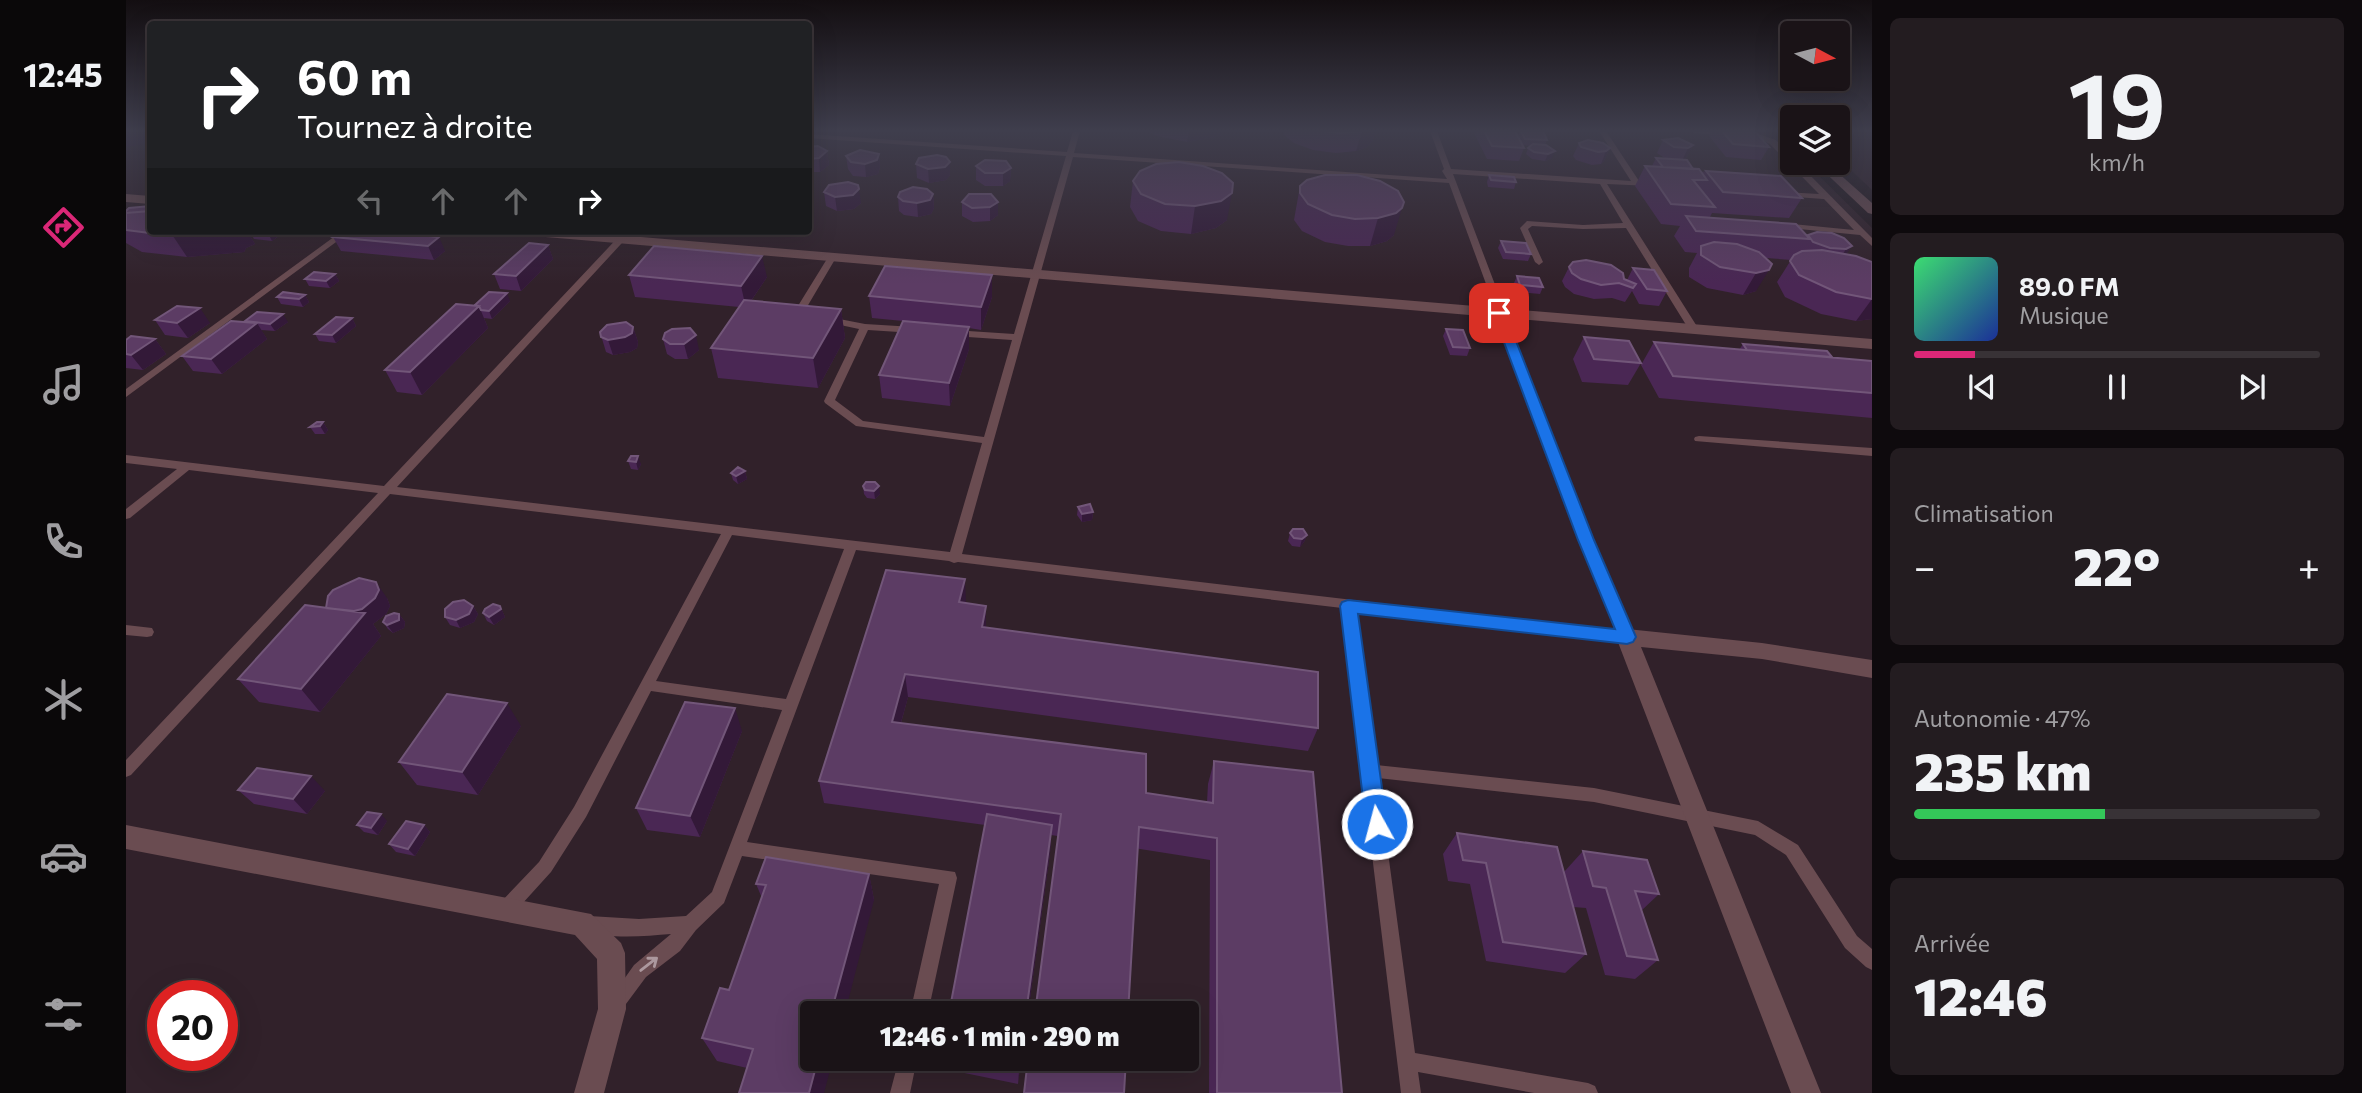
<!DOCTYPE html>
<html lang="fr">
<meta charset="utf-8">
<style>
body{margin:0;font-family:Commissioner,sans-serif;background:#231c20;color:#f1f3f6;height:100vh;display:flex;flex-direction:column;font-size:26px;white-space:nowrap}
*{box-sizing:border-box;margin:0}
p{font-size:23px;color:#9f9ea1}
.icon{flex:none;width:38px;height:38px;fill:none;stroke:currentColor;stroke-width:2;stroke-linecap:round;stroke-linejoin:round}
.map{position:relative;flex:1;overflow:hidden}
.panel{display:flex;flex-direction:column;gap:18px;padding:18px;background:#0e0a0d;width:490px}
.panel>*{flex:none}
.guide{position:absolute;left:21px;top:21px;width:665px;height:214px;border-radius:7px;box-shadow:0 7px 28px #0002,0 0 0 2px #383236;background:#202124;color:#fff;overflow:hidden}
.needle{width:46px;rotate:97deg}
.buttons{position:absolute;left:1654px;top:21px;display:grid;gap:14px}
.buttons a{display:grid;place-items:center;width:70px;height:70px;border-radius:7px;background:#1a1317;box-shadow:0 7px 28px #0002,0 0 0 2px #383236;font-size:35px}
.speed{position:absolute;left:21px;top:980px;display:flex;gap:14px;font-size:35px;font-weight:700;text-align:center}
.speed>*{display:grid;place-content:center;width:91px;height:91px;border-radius:50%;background:#1a1317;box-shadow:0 7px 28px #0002,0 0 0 2px #383236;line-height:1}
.speed .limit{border:10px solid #d22;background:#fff;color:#111}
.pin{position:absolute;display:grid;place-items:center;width:60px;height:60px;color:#fff;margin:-30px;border-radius:14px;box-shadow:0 4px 10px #0006}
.me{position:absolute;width:77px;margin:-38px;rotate:353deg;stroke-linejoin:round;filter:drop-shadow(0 0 5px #0008)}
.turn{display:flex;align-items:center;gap:24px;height:147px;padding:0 35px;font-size:32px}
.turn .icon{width:91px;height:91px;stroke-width:2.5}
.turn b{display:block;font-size:49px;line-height:60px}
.lanes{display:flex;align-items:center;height:66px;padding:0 35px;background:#0003;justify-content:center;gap:35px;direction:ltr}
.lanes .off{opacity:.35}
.big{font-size:52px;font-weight:800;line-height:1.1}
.panel .widget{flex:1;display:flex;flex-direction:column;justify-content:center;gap:10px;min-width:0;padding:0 24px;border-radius:10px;background:#231c20}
.panel .dial{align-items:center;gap:0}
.dial b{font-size:91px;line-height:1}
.song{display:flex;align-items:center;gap:21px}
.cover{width:84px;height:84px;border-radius:10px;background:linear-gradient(135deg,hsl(140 70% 55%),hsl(230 70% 35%))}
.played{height:7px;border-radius:4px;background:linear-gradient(90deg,#db2777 15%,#383236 15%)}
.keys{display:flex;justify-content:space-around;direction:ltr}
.heat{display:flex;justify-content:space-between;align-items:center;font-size:38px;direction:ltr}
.charge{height:10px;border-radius:5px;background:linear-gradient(90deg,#34c759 47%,#383236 0)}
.trip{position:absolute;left:674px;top:1001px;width:399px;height:70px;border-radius:7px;background:#1a1317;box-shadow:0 7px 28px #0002,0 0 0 2px #383236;font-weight:800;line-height:70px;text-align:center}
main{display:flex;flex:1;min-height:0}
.tabs{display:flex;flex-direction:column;width:126px;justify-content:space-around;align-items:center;background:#0a0809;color:#9f9ea1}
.tabs .icon{width:49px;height:49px}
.tabs .selected{color:#db2777}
.tabs b{font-size:32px;color:#f1f3f6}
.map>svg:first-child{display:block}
.built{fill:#31212a;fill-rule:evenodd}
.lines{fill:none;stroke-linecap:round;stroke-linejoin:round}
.service{fill:#6a4c51;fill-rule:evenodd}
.minor{fill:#6a4c51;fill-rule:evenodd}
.wall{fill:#4a2754}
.shaded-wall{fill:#331938}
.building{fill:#5c3c64;stroke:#725679;stroke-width:2}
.oneway{stroke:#ac989e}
.route{fill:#1a73e8;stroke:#114b97;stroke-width:2}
</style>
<main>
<nav class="tabs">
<b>12:45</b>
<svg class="icon selected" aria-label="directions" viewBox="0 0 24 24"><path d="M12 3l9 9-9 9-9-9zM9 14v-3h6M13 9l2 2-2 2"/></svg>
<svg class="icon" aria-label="music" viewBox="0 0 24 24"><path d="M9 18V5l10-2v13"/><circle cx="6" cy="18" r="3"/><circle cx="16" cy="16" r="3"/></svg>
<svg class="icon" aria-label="phone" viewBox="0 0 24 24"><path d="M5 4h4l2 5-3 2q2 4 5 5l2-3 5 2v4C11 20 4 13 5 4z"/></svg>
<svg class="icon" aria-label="climate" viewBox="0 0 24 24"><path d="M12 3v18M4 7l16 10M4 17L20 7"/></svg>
<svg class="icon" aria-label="car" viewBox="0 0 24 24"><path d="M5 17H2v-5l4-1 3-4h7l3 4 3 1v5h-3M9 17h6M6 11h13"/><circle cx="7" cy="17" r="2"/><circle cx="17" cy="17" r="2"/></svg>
<svg class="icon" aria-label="filters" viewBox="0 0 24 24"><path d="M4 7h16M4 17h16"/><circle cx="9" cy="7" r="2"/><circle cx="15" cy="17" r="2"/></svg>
</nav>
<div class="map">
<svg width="1746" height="1093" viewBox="0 0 1746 1093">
<rect width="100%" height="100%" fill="#23191f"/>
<path class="built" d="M0 131H24V231H682L683 131H1648L1666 149V163H1680L1746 228V1093H0ZM37 996H96V1055H37ZM686 1013H1060V1059H686Z
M1712 131H1746V190L1712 158Z"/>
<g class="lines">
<path class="service" d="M947 131H954L948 153 1321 179 1316 171 1318 169 1304 131H1311L1325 169 1505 181 1473 131H1480L1513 181 1525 182 1529 184 1525 186 1481 184 1572 328 1570 330 1567 331 1562 328 1500 228 1457 229 1406 226 1402 229 1417 262 1413 265 1409 262 1394 228 1401 221 1457 225 1497 223 1474 184 1327 174 1466 540 1508 637 1506 641 1501 642 1229 610 1250 765 1468 788 1632 821 1672 845 1731 936 1746 949V970L1740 967 1719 948 1660 855 1629 835 1468 802 1252 778 1289 1053 1462 1083 1469 1086 1472 1093H1408L1292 1072 1295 1093H1275L1216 608 832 562 828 563 823 561 730 550 621 842 829 872 831 878 802 1013H784L813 884 616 856 598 903 570 930 554 951 520 977 497 1008 491 1011 485 1008 482 1002 508 965 545 934C518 936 483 940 457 930L454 924 457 918 463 916 513 919 560 916 586 892 656 710 525 691 460 817 425 872 386 915 380 917 374 915 372 909 374 903 413 862 448 807 595 534 264 494 5 775 0 777V760L252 493 63 470 4 518 0 519V509L51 469 0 463V455L258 486 498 231H507L271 487 824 552 856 443 730 426 699 403 698 401 733 329 700 322 698 320 703 317 739 324 788 327 793 330 788 333 742 330 709 400 737 421 858 437 886 340 827 336 822 333 827 330 888 334 940 156 682 138V134L941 152ZM947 157 1323 183 1454 540 1492 631 836 554ZM606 535 718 549 660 699 530 681Z
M1565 131H1597L1635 135 1650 140 1666 157V163H1672L1746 238V246L1734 235 1653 227V223H1656L1728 230 1698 199 1655 196 1654 194 1658 192 1693 194 1644 144 1632 138 1568 133Z
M216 231H225L0 397V389Z
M704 254 711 256 678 312 683 315 678 318 669 316 667 314Z
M1573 436 1746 448V456L1569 441 1568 439 1569 437Z
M0 625 26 628 28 632 26 636 21 637 0 635Z
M773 1059H791L784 1093H764Z"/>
<path class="minor" d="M1655 131H1666V139Z
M1689 163H1701L1746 203V214L1742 213Z
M0 194 24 196V204L0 202Z
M390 231H443L1746 339V349L396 235Z
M1501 629 1636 643 1746 660V678L1636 659 1515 647 1695 1093H1665L1490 637 1494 631Z
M0 825 465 914 495 943 499 953 500 1009 478 1093H448L472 1009 471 959 449 935 0 849Z"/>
</g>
<path class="wall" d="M1021 131H1099L1094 136 1061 142 1031 136Z
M1158 131H1249L1247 140 1241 147 1230 151 1210 153 1187 150 1168 143 1158 135Z
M1349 131H1389L1392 136 1394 131H1417L1421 140 1419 145 1426 158 1419 161 1406 159 1400 154 1402 148 1405 146 1396 145 1398 148 1393 161 1361 159 1348 133Z
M1585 131H1629L1643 147 1635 160 1600 157 1583 136Z
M1537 140 1567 145 1560 158 1557 160 1567 169 1574 172 1582 171 1676 198 1663 218 1586 213 1584 217 1682 236V235L1726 246 1720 254 1746 262V319L1730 321 1695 314 1659 297 1651 282 1665 260 1640 258 1630 291 1617 295 1581 288 1563 277V268L1571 253 1559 252 1548 236 1554 226 1535 224 1509 186 1519 166H1526L1530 158 1540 159 1531 153Z
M1453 143 1484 148 1478 161 1475 164 1466 165 1450 160 1447 156Z
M682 147 701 151 703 165 694 172H682Z
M753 154 754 167 752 174 740 177 727 176 722 169 720 156Z
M824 162V175L820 180 803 183 791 178 790 164Z
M850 166 885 168 884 181 877 186H859L850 180Z
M1231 175 1268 235 1261 241 1244 246H1222L1199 242 1176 231 1168 220 1174 186Z
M1363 175 1390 182 1388 189 1362 187 1361 182Z
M1007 181 1101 220 1090 228 1065 234 1035 231 1012 221 1004 207Z
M698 192 735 203 728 209 711 211 700 206Z
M807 194 808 208 805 214 792 217 778 215 773 211 772 197Z
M836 202H872V215L864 221 847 222 836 216Z
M0 211 24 231H121L129 244 120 248 118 252 61 257 16 252 0 243Z
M123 231H156L157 233 146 241 128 239Z
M251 231 319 251 308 260 215 251 207 237Z
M1375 241 1405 254 1402 261 1377 259 1372 248Z
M422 245 427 259 395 291 374 289 368 274Z
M1443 267 1501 280 1507 268 1541 291 1533 306 1513 304 1506 291 1499 302 1486 298 1468 299 1448 294 1439 287 1436 281Z
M209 274 213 281 204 288 183 286 179 279Z
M503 275 641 277 625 301 715 309 719 338 692 388 592 378 585 348 613 307 509 297Z
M1391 276 1417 287 1414 294 1391 292 1388 283Z
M179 295 183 302 177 307 155 304 151 297Z
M743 296 866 297 855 330 843 328V349L824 406 756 398 753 375 777 321 746 318Z
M384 301 366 319 358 318 362 328 296 395 271 392 259 370 349 305Z
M226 318 230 326 210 343 193 341 189 334Z
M29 320 84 323 62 338 39 335Z
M119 322H162L149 331 135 330 141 339 96 374 67 371 56 356Z
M507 327 512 342 511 348 504 352 487 355 480 352 474 332Z
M1320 329 1344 348 1341 356 1324 355 1317 336Z
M539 333 573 350 562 359H549L541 354 537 339Z
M1458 337 1515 363 1502 385 1456 382 1447 359Z
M29 339 40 354 17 370 0 368V340Z
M1528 342 1613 350 1617 344 1706 357 1746 361V418L1533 398 1515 365Z
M197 422 202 430 199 434H189L184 427Z
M505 456 515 464 512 470 505 469 502 461Z
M619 471 621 479 612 484 607 480 605 473Z
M737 486 754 494 749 499 741 498 738 494Z
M952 507 967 512 966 520 956 522 951 515Z
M1164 533 1181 535 1178 542 1174 547 1166 546 1162 541Z
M760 570 840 603 860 606V628L1192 728 1182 751 782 697 775 723 1020 793 1081 802 1082 784 1088 761 1216 1093H1083L1084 860 925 835 924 853 902 1013H823L859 825 698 803 693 781Z
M261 598 264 606 260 614 247 624 255 636 194 712 133 702 112 679 200 608Z
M347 606 352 614 348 622 334 628 324 625 319 617Z
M374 606 379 617 368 625 361 621 357 613Z
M273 614 279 622 278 628 267 633 262 629 257 622Z
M395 726 352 795 291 785 273 762Z
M616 731 574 837 521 830 510 808Z
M112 790 199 791 181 814 128 804Z
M261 821 252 835 238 832 231 825Z
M298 825 304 832 289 856 270 852 263 844Z
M1331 833 1460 954 1439 973 1360 961 1344 884 1322 881 1317 854Z
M1457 851 1533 894 1515 911 1532 960 1509 979 1479 975 1460 908 1447 907 1438 872Z
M743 874 748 900 621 1068 591 1061 576 1038 603 990 636 898 630 884Z
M818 1059H895L892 1084 819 1069Z"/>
<path class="shaded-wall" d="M12 131H24V142L20 144 0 147V133Z
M1063 131H1099L1094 136 1061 142Z
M1249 131 1247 140 1241 147 1230 151 1236 132Z
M1567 145 1560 158 1556 161 1562 148Z
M1484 148 1478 161 1475 164 1480 151Z
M701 151 703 165 694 172 693 158Z
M1429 151 1426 158 1419 161 1422 154Z
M753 154 754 167 752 174 740 177 739 164Z
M824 162V175L820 180 803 183 802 169Z
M885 168 884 181 877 186V173Z
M733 189 735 203 728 209 711 211 709 197Z
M1106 193 1101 220 1090 228 1065 234 1069 206Z
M807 194 808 208 805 214 792 217 791 203Z
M872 202V215L864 221V207Z
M1276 208 1268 235 1261 241 1244 246 1252 218Z
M106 231H121L129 244 120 248 118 252 61 257 47 236Z
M141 231H156L157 233 146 241Z
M313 237 319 251 308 260 302 246Z
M422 245 427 259 395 291 390 276Z
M1726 246 1716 260 1711 263 1720 249Z
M636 256 641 277 620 308 615 286Z
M1643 270 1630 291 1617 295 1630 273Z
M209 274 213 281 204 288 200 281Z
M866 275V297L855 330V307Z
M381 293 384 301 366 319 363 311Z
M179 295 183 302 177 307 173 299Z
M1746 299V319L1730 321Z
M353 306 362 328 296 395 284 372Z
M74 308 84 323 62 338 51 323Z
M715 309 719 338 692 388 687 358Z
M157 314 162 322 149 331 144 324Z
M226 318 230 326 210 343 206 335Z
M131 323 141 339 96 374 85 359Z
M507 327 512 342 511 348 504 352 487 355 482 340Z
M843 327V349L824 406 823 383Z
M570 335 573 350 562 359 558 344Z
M29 339 40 354 17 370 5 355Z
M197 422 202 430 199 434 194 426Z
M512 456 515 464 512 470 510 462Z
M619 471 621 479 612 484 610 476Z
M753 486 754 494 749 499 748 491Z
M967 512 966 520 956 522V514Z
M1181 535 1178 542 1174 547 1176 539Z
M839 579 840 602 834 626 833 602Z
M250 582 261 598 264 606 260 614 247 624 255 636 194 712 175 689 218 614Z
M347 606 352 614 348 622 334 628 330 620Z
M374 606 379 617 368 625 363 617Z
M860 606V629L856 627Z
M273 614 279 622 278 628 267 633 261 625Z
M779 674 782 697 769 744 766 722Z
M381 703 395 726 352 795 336 772Z
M609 708 616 731 574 837 564 816Z
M185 776 199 791 181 814 167 799Z
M255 814 261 821 252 835 245 828Z
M298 825 304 832 289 856 282 849Z
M926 825 924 853 902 1013H900Z
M743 874 748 900 719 1013H705Z
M692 1059H707L698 1093H683Z
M894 1059H895L892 1084Z"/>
<path class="building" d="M1197 131H1237L1214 133Z
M1358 131H1389L1398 148 1366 146Z
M1395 131H1417L1421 140 1399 139Z
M1596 131H1629L1643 147 1607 144Z
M1552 138 1567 145 1562 148 1548 147 1537 140Z
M1462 140 1477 143 1484 148 1480 151 1472 152 1455 147 1453 143Z
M1407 144 1420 145 1429 151 1422 154 1408 152 1402 148Z
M692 146 701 151 693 158 682 159V147Z
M734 150 753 154 751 160 739 164 725 162 720 156Z
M811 155 820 157 824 162 819 167 802 169 790 164 793 158Z
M1530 158 1561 160 1567 169 1537 167Z
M859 160 880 161 885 168 877 173H859L850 166Z
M1053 162 1077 166 1096 173 1107 183 1106 193 1095 201 1069 206 1039 204 1015 194 1007 181 1014 171 1030 164Z
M1519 166 1573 169 1581 180H1567L1589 207 1545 204Z
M1580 171 1655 176 1676 198 1597 192Z
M1199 175H1231L1254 181 1272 191 1278 202 1276 208 1270 213 1252 218 1229 219 1206 215 1182 204 1174 193V186L1181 180Z
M1363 175 1388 177 1390 182 1365 180Z
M722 182 732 185 733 189 727 195 709 197 698 192 703 185Z
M787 187 801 189 807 194 804 200 791 203 777 201 772 197 774 192Z
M843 194H865L872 202 864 207 846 208 836 202Z
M24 206V211L0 213V211L3 208Z
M24 211V231H106L47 236 0 230V213Z
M1560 216 1670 224 1684 239 1570 231Z
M216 231H251L313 237 302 246 207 237Z
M1691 232 1706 233 1718 238 1726 246 1720 249 1704 248 1687 242 1682 235Z
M1375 241 1400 243 1405 254 1380 252Z
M1588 242 1611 244 1633 252 1646 264 1643 270 1630 273 1594 267 1575 255V246Z
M403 243 422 245 390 276 368 274Z
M528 246 636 256 615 286 503 275Z
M1696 250 1730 256 1746 262V299L1710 292 1673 275 1664 261 1668 255 1676 251Z
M1460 260 1485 265 1497 273 1498 279 1510 284 1507 288 1493 283 1475 285 1455 279 1446 273 1443 267 1447 262Z
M759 266 866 275 855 307 743 296Z
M1507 268 1528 270 1541 291 1521 289Z
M188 272 209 274 200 281 179 279Z
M1391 276 1413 278 1417 287 1394 285Z
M157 292 179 295 173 299 151 297Z
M363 292 381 293 363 311 355 310 353 306 349 305Z
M618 300 715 309 687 358 585 348Z
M330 304 353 306 284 372 259 370Z
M51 306 74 308 51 323 29 320Z
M131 312 157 314 144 324 119 321Z
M210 317 226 318 206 335 189 334Z
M105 321 131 323 85 359 56 356Z
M777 321 843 327 823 383 753 375Z
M500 322 507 327 506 333 499 337 482 340 475 337 474 332 481 325Z
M564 328 570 335 558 344H544L537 339 539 333 546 329Z
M1320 329 1337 330 1344 348 1327 347Z
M5 336 29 339 5 355 0 354V340Z
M1458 337 1503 341 1515 363 1468 359Z
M1528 342 1746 361V393L1547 376Z
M1617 344 1701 351 1706 357 1621 350Z
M191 422H197L194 426 184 427Z
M505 456H512L510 462 502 461Z
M612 467 619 471 610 476 605 473Z
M740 482H749L753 486 748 491 739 490 737 486Z
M964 504 967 512 956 514 952 507Z
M1167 529H1177L1181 535 1176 539 1168 538 1164 533Z
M760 570 839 579 833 602 860 606 856 627 1192 672V728L779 674 766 722 1020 754V793L1087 803 1088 761 1187 772 1216 1093H1091V838L1013 827 1002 1013H909L935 814 693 781Z
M233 578 250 582 253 590 249 598 236 609 228 611 200 608 202 596 207 590Z
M338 600 347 606 343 614 330 620 319 617V609L327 602Z
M367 604 374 606 375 609 363 617 357 613 359 609Z
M179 605 239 613 175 689 112 679Z
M268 613 273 614V620L261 625 257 622 260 616Z
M321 694 381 703 336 772 273 762Z
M559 702 609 708 564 816 510 808Z
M131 768 185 776 167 799 112 790Z
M241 812 255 814 245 828 231 825Z
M861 814 926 825 900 1013H823Z
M280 821 298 825 282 849 263 844Z
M1331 833 1431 847 1460 954 1377 942 1360 863 1337 860Z
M1457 851 1521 860 1533 894 1509 891 1532 960 1501 956 1480 888 1467 886Z
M640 857 743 874 705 1013H686V1059H692L683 1093H613L627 1049 576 1038 594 988 603 990 640 885 630 884Z
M874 1059H894L893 1063Z
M902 1059H1000L998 1093H898Z"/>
<defs><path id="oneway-shaft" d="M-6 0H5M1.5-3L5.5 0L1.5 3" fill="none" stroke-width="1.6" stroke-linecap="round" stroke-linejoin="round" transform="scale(1.75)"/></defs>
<use class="oneway" href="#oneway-shaft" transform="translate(523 964) rotate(-38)"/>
<linearGradient id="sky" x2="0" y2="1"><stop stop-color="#130e11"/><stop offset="0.46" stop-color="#3f3e4d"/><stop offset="1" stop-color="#3f3e4d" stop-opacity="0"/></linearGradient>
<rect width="1746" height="284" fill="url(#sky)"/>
<path class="route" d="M1373 309 1379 313 1468 540 1510 637 1507 642 1501 644 1232 614 1261 824 1258 830 1251 833 1243 830 1240 824 1214 606 1216 602 1222 600 1489 629 1452 540 1367 313Z"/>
</svg>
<div class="buttons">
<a><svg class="needle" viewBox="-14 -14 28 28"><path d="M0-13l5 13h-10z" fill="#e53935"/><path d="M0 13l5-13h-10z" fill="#9f9ea1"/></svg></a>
<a><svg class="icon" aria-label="layers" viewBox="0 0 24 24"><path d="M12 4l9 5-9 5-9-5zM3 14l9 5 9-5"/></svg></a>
</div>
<div class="speed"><div class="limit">20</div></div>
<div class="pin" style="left:1373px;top:313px;background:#d93025"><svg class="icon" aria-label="arrive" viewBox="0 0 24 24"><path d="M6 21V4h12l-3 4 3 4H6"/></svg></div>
<svg class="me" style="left:1251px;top:824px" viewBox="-20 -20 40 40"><circle r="17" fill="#1a73e8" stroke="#fff" stroke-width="3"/><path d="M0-11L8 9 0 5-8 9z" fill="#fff"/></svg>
<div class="trip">12:46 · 1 min · 290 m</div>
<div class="guide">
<div class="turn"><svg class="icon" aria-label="right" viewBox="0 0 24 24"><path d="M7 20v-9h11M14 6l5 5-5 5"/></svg><div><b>60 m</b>Tournez à droite</div></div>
<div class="lanes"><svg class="icon off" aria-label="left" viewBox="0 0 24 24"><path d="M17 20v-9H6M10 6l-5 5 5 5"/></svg><svg class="icon off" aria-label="ahead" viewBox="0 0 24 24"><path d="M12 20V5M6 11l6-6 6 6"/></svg><svg class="icon off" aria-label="ahead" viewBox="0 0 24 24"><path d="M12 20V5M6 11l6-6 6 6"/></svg><svg class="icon" aria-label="right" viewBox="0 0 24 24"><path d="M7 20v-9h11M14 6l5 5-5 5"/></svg></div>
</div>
</div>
<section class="panel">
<div class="widget dial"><b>19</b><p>km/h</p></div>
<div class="widget">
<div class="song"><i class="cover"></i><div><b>89.0 FM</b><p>Musique</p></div></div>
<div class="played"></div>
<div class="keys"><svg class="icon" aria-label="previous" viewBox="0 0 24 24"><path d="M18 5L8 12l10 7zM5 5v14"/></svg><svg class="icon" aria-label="pause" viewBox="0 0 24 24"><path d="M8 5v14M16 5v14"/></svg><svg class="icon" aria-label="next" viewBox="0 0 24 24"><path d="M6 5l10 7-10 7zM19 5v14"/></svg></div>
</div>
<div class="widget"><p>Climatisation</p>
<div class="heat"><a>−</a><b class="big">22°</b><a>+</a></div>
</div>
<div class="widget"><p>Autonomie · 47%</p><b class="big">235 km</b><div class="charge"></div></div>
<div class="widget"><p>Arrivée</p><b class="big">12:46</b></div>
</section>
</main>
